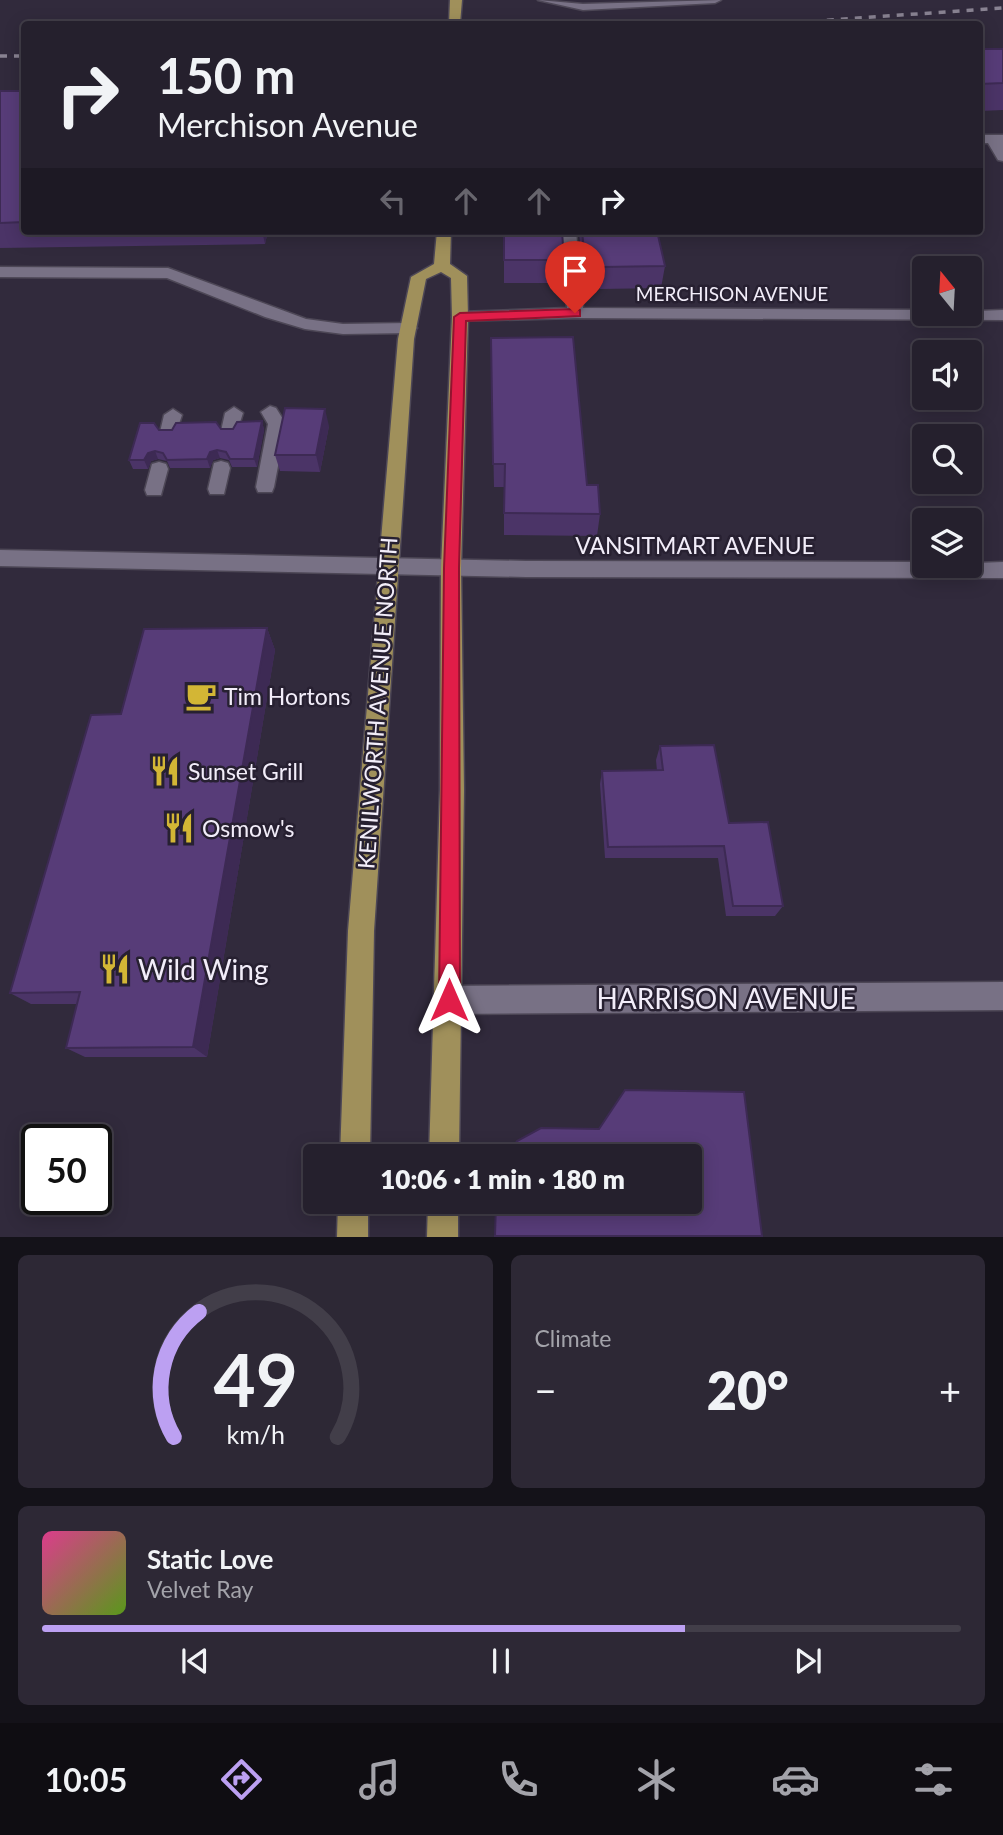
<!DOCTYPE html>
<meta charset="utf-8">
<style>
body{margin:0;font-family:Lato,sans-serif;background:#2d2835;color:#f1f3f6;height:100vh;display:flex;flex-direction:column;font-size:26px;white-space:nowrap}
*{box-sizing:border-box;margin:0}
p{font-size:23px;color:#a3a3aa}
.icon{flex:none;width:38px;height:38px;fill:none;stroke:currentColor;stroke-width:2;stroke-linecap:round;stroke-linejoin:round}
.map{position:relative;height:1237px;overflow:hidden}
.details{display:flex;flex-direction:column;gap:18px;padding:18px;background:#141219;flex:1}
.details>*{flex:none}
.guide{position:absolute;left:21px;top:21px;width:962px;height:214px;border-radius:7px;box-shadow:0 4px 18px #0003,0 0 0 2px #423e49;background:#25202d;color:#f1f3f6;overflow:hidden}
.needle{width:46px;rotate:342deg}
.buttons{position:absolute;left:912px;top:256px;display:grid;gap:14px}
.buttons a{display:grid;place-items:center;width:70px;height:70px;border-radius:7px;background:#25202d;box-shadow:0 4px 18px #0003,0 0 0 2px #423e49;font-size:35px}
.speed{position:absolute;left:21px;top:1124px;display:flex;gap:14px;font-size:35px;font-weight:700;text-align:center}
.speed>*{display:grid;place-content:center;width:91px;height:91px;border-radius:50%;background:#25202d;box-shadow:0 4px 18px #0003,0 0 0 2px #423e49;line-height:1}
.speed .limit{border:4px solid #111;border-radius:10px;background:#fff;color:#111}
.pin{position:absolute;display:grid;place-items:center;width:60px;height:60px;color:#fff;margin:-72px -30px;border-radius:50% 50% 50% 0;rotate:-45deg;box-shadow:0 0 7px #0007}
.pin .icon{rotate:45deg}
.me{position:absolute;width:77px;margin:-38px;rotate:0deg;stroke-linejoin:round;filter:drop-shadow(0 0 5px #0008)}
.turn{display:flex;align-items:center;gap:24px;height:147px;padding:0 21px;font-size:32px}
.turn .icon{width:91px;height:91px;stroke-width:2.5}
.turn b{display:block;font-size:49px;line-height:60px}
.lanes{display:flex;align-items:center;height:66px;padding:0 21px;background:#0003;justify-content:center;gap:35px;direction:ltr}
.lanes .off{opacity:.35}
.big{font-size:52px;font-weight:800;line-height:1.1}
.details .tile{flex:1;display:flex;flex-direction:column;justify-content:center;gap:10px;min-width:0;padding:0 24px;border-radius:10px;background:#2d2835}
.details .dial{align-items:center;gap:0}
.dial svg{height:182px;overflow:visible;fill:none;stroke:#423e49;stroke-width:7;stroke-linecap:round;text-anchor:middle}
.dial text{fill:#f1f3f6;stroke:none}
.song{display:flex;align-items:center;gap:21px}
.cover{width:84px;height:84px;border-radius:10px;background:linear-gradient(135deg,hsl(330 70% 55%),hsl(90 70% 35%))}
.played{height:7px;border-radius:4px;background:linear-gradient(90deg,#bca0f2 70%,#423e49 70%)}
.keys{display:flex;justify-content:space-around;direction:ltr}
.heat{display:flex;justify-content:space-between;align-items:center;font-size:38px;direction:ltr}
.details .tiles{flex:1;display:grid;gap:18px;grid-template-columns:1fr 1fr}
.tile:last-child{grid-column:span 2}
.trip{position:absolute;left:303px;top:1144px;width:399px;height:70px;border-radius:7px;background:#25202d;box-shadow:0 4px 18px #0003,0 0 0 2px #423e49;font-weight:800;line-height:70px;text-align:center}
.menu{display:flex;height:112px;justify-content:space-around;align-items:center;background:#0f0d12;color:#a3a3aa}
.menu .icon{width:49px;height:49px}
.menu .current{color:#bca0f2}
.menu b{font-size:32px;color:#f1f3f6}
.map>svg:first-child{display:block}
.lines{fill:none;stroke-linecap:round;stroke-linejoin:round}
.minor-casing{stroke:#4d4756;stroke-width:3}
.major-casing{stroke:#4d4756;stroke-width:3}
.minor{fill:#787185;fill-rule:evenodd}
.major{fill:#a0905b;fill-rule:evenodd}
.rail{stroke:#898392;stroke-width:3.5;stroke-dasharray:7 7;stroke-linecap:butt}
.wall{fill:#4b3467}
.shaded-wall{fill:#3d2a54}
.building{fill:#573c78;stroke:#3d2a54;stroke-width:2}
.route{fill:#e11d48;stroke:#92132f;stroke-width:2}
.labels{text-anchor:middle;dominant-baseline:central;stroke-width:5;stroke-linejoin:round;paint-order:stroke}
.far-street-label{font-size:19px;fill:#f2edf9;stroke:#272031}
.street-label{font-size:23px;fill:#f2edf9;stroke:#272031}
.poi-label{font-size:23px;fill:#f2edf9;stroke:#272031;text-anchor:start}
.near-poi-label{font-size:28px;fill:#f2edf9;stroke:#272031;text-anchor:start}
.near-street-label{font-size:28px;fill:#f2edf9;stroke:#272031}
</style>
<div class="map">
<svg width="1003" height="1237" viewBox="0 0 1003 1237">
<rect width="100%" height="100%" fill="#312a3c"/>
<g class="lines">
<g class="minor-casing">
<path id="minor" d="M538 0 583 4 721 0 715 3 583 10Z
M980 135H1003V161L998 160 988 143H980Z
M562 231H576L583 308 924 310V313L1003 310V320L575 318 454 321 452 317 460 312 567 308Z
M0 267 168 268 306 319 343 324 409 323 417 328 409 333 343 334 305 329 265 317 167 278 0 277Z
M270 406 276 408 286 424 274 487 272 492H258L256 487 268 424 261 412Z
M234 407 243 413 236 435H224L221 431 225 413Z
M173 409 182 415 175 436H163L160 432 164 415Z
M221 461 228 463 230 468 224 494H210L208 489 214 463Z
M159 462 166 464 168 469 161 495H147L145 490 152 464Z
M0 550 526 561 924 562V565L1003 562V578L526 577 0 566Z
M1003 982V1010L449 1014 439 1010 435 1000 439 990 449 986Z"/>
</g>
<g class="major-casing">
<path id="major" d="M450 0H462L460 24H449Z
M437 231H451L450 264 467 276 468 317 461 568 464 790 459 1157H429L440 790 441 568 452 317 451 278 441 272 426 279 414 339 374 931 370 1157H340L348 931 398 339 411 277 434 264Z
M338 1202H368V1237H337Z
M428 1202H458V1237H427Z"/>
</g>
<use href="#minor" class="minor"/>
<use href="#major" class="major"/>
<path class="rail" d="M771 24 1003 8
M0 56H24"/>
</g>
<path class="wall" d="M980 49H1003V110L980 111Z
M0 91H24V231H268L265 244 0 248Z
M504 231 564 260 563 283H504Z
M579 231H657L665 266 661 288 600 289 599 283H583Z
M491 338 587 485 600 514 597 536 504 535V487H494Z
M262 421 264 430 257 467H232L229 460 220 458 213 460 210 468H170L167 461 158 459 151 461 148 469H133L129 460 159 430 233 429Z
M329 426 320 472 280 471 275 455Z
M267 628 275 650 207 1057H85L66 1048 77 1004H31L10 993 121 714Z
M660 746 729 823 783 906 775 916H726L718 858H605L600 784 602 771H657L656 760Z"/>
<path class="shaded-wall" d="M262 231H268L265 244Z
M325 409 329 426 320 472 316 455Z
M262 421 264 430 257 467 254 459Z
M217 450 220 458 213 460 210 468 207 459 210 452Z
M155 451 158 459 151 461 148 469 144 460 148 453Z
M267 628 275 650 207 1057 193 1047Z"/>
<path class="building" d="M980 49H1003V83L980 84Z
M0 91H24V222L0 223Z
M504 231H562L564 260H504Z
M582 231H657L665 266 602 267 601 260H585Z
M573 337 587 485H598L600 514 504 513 505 464H493L491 338Z
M285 408 325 409 316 455H275Z
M262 421 254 459H230L226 452 217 450 210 452 207 459 167 460 163 453 155 451 148 453 144 460H129L140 423H154L159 430H172L176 423 216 422 221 429H233L237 422Z
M267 628 193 1047 66 1048 80 992 10 993 91 715 121 714 144 629Z
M714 745 729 823 768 822 783 906H733L724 846 608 847 602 771 663 770 660 746Z
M625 1090 744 1092 762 1236H495L496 1202H690V1157H507L517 1141 541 1128 599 1129Z"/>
<path class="route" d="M575 309 580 310V316L466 321 459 568 460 1000 457 1007 449 1010 442 1007 439 1000 444 568 454 317 460 313Z"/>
<defs>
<g id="cafe-bare" transform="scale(2.415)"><path d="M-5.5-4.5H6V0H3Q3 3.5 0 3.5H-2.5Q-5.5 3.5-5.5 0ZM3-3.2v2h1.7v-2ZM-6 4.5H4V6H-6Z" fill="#d3b635" stroke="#272031" stroke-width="2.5" paint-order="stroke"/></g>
<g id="restaurant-bare" transform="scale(2.415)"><path d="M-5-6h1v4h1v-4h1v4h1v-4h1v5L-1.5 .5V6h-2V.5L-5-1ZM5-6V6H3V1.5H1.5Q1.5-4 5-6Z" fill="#d3b635" stroke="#272031" stroke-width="2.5" paint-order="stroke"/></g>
</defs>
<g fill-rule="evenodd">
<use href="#cafe-bare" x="201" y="696"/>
<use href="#restaurant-bare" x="165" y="771"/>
<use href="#restaurant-bare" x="179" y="828"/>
<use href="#restaurant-bare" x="115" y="969"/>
</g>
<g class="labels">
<g class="far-street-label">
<text x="732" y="293">MERCHISON AVENUE</text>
</g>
<g class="street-label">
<text x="695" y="545">VANSITMART AVENUE</text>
<text transform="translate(377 703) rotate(-86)">KENILWORTH AVENUE NORTH</text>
</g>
<g class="poi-label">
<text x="224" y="696">Tim Hortons</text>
<text x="188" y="771">Sunset Grill</text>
<text x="202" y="828">Osmow's</text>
</g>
<g class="near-poi-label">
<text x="138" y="969">Wild Wing</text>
</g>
<g class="near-street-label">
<text x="726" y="998">HARRISON AVENUE</text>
</g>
</g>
</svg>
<div class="buttons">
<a><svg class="needle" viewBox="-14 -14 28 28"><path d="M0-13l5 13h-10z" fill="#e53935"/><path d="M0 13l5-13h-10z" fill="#a3a3aa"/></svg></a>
<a><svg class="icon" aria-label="sound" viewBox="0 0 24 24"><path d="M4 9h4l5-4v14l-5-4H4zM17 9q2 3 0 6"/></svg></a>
<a><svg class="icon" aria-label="search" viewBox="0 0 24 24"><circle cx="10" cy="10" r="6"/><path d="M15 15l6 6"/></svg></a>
<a><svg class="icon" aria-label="layers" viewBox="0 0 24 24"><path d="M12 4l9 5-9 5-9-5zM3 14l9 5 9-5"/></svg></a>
</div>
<div class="speed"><div class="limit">50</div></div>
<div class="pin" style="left:575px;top:313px;background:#d93025"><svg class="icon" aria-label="arrive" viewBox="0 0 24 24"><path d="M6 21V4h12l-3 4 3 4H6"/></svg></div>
<svg class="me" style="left:449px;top:1000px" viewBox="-20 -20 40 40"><path d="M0-17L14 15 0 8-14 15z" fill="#e11d48" stroke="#fff" stroke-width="4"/></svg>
<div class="trip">10:06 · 1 min · 180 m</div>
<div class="guide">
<div class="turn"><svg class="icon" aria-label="right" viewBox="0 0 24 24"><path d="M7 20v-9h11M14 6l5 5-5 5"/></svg><div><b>150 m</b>Merchison Avenue</div></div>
<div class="lanes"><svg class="icon off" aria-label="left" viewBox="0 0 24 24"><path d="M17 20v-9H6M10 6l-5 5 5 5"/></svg><svg class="icon off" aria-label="ahead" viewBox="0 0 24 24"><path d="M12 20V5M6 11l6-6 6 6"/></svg><svg class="icon off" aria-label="ahead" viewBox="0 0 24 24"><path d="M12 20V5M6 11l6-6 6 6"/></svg><svg class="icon" aria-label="right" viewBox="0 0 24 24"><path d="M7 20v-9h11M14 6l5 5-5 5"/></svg></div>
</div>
</div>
<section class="details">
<div class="tiles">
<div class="tile dial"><svg viewBox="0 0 100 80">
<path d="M14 69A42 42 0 1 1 86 69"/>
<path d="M14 69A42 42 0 0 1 25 14" stroke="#bca0f2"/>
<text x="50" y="56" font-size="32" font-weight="700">49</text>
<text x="50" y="72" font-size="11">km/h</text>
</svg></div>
<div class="tile"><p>Climate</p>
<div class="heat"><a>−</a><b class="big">20°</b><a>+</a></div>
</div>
<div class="tile">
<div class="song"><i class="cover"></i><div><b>Static Love</b><p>Velvet Ray</p></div></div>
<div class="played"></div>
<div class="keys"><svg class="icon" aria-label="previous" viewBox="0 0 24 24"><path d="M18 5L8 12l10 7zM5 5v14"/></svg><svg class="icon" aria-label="pause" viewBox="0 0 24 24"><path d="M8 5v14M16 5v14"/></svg><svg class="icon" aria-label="next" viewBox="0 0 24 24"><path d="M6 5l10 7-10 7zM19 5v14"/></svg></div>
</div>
</div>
</section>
<nav class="menu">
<b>10:05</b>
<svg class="icon current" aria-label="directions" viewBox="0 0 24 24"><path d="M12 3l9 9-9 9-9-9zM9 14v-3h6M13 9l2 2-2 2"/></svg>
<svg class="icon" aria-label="music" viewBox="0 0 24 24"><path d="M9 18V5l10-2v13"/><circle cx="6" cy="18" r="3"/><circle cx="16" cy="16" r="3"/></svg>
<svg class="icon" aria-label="phone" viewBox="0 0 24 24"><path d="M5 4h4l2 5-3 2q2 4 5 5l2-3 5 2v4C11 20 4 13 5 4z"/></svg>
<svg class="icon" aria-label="climate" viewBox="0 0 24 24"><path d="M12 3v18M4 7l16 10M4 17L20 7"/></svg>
<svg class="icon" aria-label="car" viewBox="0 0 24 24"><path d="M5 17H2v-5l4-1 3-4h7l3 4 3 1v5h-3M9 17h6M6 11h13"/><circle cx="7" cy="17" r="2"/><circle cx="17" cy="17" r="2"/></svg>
<svg class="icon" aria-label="filters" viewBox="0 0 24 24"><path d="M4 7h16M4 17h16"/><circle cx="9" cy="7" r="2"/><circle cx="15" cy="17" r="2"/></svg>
</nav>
